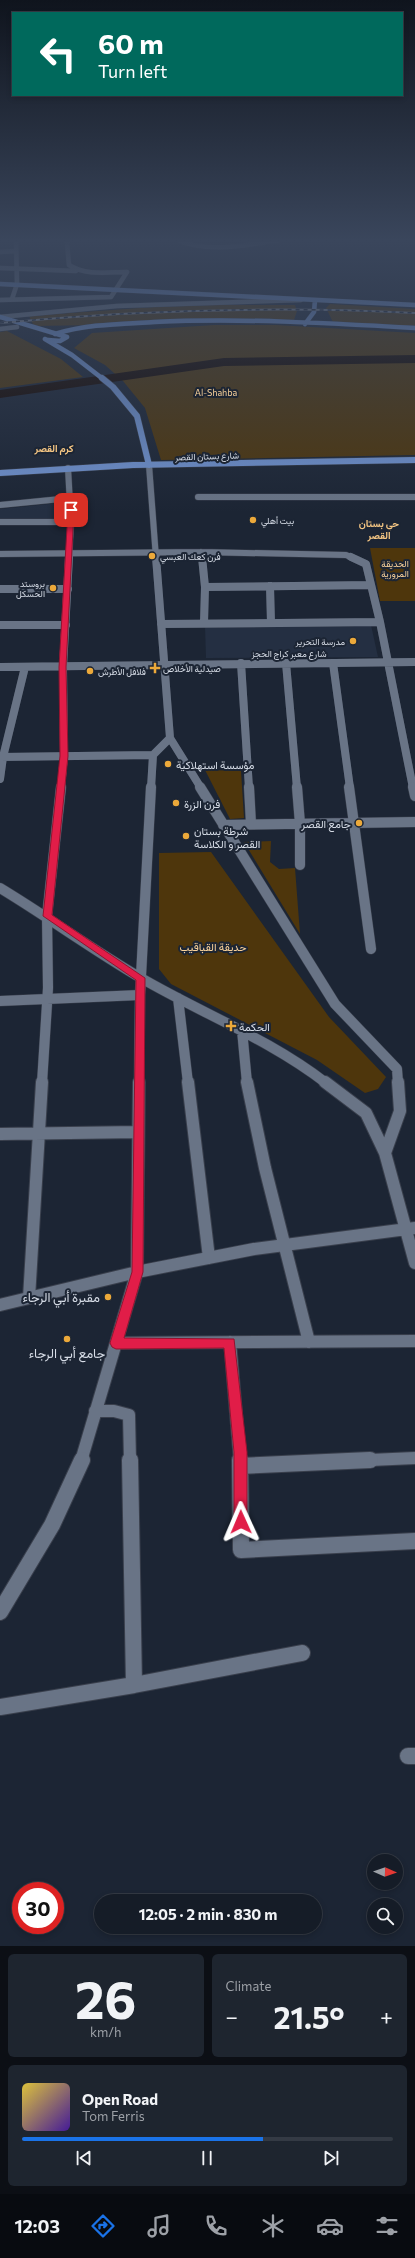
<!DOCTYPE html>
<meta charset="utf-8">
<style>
body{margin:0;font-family:Commissioner,Vazirmatn,sans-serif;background:#1e252f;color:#f1f3f6;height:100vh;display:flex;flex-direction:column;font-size:15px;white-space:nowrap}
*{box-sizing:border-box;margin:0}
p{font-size:13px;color:#9da1a7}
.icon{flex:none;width:22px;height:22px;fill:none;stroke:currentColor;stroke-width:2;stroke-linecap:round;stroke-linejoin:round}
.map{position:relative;height:1946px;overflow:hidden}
.side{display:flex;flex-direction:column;gap:8px;padding:8px;background:#0c0f15;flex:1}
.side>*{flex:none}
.banner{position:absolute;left:12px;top:12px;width:391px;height:84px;border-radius:0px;box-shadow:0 2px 6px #0003,0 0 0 1px #343a44;background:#00695c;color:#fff;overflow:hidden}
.needle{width:26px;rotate:92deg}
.fabs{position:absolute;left:367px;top:1854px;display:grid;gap:8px}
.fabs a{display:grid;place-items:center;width:36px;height:36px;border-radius:50%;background:#151c27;box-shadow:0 2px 6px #0003,0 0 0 1px #343a44;font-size:20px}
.speed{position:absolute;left:12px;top:1882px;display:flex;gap:8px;font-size:20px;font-weight:700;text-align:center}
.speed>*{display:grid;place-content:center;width:52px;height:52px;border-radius:50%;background:#151c27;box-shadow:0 2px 6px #0003,0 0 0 1px #343a44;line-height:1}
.speed .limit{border:6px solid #d22;background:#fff;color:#111}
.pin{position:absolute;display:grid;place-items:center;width:34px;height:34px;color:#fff;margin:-17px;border-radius:8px;box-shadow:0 2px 6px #0006}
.me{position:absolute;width:44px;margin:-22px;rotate:359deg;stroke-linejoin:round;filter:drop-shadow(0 0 3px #0008)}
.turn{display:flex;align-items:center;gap:14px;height:84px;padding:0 20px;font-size:18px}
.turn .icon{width:52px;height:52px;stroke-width:2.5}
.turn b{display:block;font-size:28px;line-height:34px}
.big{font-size:30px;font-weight:700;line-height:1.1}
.side .card{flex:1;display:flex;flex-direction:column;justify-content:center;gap:6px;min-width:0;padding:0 14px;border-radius:6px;background:#1e252f}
.side .dial{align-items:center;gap:0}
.dial b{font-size:52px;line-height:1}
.song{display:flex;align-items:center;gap:12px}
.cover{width:48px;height:48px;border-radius:6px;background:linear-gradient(135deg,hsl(50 70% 55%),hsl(260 70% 35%))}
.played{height:4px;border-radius:2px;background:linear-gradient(90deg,#1a73e8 65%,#343a44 65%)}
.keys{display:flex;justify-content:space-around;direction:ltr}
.heat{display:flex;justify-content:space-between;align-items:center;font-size:22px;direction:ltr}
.side .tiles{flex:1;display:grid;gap:8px;grid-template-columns:1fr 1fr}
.card:last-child{grid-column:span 2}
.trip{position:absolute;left:94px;top:1894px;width:228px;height:40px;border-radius:20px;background:#151c27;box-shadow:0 2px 6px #0003,0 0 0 1px #343a44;font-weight:700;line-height:40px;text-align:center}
.dock{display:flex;height:64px;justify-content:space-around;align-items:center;background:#080b10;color:#9da1a7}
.dock .icon{width:28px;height:28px}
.dock .on{color:#1a73e8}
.dock b{font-size:18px;color:#f1f3f6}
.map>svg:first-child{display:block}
.built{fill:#242f42}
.green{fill:#4e360c}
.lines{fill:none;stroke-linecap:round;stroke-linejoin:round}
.river{fill:#140700;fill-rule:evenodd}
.minor-far5-casing{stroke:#393f4c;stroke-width:5}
.minor-far4-casing{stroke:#393f4c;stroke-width:7}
.minor-far3-casing{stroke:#393f4c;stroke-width:8}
.minor-far2-casing{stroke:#393f4c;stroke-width:11}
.minor-far1-casing{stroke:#393f4c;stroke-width:14}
.minor-casing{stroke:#393f4c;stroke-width:18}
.major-far1-casing{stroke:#393f4c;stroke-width:5}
.major-casing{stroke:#393f4c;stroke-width:7}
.minor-far5{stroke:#697486;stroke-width:4.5}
.minor-far4{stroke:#697486;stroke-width:6}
.minor-far3{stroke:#697486;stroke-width:8}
.minor-far2{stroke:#697486;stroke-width:10}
.minor-far1{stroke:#697486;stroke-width:12}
.minor{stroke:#697486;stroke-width:16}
.major-far1{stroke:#6f91cd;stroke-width:4.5}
.major{stroke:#6f91cd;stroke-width:6}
.rail-casing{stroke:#828996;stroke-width:2}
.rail{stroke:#1c2534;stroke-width:1.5;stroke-dasharray:4;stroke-linecap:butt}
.route{fill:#e11d48;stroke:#92132f}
.poi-dot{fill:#eca93a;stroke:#1c2534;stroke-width:1.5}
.labels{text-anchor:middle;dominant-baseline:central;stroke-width:4;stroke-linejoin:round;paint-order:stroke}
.far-park-label{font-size:9px;fill:#fbd39b;stroke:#1c2534}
.far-street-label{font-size:9px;fill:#d6dce6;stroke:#1c2534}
.far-poi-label{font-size:9px;fill:#d6dce6;stroke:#1c2534;text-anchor:start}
.far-neighbourhood-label{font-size:10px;font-weight:bold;fill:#f6c784;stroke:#1c2534}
.poi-label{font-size:11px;fill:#d6dce6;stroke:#1c2534;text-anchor:start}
.park-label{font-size:11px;fill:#fbd39b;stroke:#1c2534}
.near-poi-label{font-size:13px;fill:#d6dce6;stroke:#1c2534;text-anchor:end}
</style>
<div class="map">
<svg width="415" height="1946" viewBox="0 0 415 1946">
<rect width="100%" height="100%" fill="#1c2534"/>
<path class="built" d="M68 502V521H0V509Z
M371 625 378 657 206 658 205 626Z"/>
<path class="green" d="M330 304 415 309V326L333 322 326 308Z
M182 305H295L297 311 294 320 177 319 97 325 34 326 29 316Z
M214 325H276L415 333V455L161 460 145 408 123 381 105 365 74 348 92 333Z
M7 331 61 359 83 377 0 388V332Z
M370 548H415V601H380Z
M205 770 241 771 244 818 230 819Z
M271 841 270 862 279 869 295 868 300 934 244 842Z
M211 852 329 1017 386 1077 378 1089 365 1093 317 1060 171 984 159 969V853Z"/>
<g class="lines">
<path class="river" d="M415 355V363L224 366 0 398V390L224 358Z"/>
<g class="minor-far5-casing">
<path id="minor-far5" d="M175 239C210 255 250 244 286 239
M0 252 16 251
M0 268 76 271
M12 299 17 284 16 239
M0 300 111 297 127 272C108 272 86 276 69 265L67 243 69 239
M0 317 117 306 301 300
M0 329 17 327"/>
</g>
<g class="minor-far4-casing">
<path id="minor-far4" d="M149 465 156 558
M68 468 71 522 69 558
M198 497H415
M0 505 71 498
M0 522H71
M201 552 202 558
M0 554 201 552 346 555 353 558"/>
</g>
<g class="minor-far3-casing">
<path id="minor-far3" d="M156 557 170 738 201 788
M202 557 205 587 204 623
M351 557 366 564 380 622 413 788
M270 586 271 623
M205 587 371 585
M0 589H68
M161 624 380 622
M0 625H66
M241 663 249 788
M286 663 297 788
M333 663 350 788
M0 667 415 662
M0 757 153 755
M0 779 3 757 25 667
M61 788 64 756 63 667 69 557
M151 788 153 755 170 738"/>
</g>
<g class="minor-far2-casing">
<path id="minor-far2" d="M200 787 335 1004 397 1069 398 1083
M249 787 251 824
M297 787 300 824V865
M349 787 371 949
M413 787 415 796
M223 825 415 822
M0 888C48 917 93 950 141 978 203 1014 269 1039 326 1083
M178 998 188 1083
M0 1001 140 995
M242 1030 247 1083
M42 1083 48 988 47 916 61 787
M139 1083 140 995 151 787"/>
</g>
<g class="minor-far1-casing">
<path id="minor-far1" d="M188 1082 209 1258
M247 1082 265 1168 309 1342
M325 1082 366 1113 385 1153 415 1263
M0 1134 138 1132
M385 1153 400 1111 398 1082
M29 1298 42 1082
M0 1305 137 1272 254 1249 415 1228
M230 1342 240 1461
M116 1343 415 1341
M95 1411H114L129 1415 130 1461
M81 1461 137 1272 139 1082
M348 1461 415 1458"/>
</g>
<g class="minor-casing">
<path id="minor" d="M130 1460 134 1685
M240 1460 241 1550 415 1541
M240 1466 370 1460
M0 1612 52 1525 82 1460
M0 1707 134 1685 302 1653
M408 1756H415"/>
</g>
<g class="major-far1-casing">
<path id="major-far1" d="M0 284 415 305
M0 317 67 337 60 341 48 340
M305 324 314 312 315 300
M55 334C87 324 121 324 154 322 241 318 328 323 415 328
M45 339 72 355 103 379"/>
</g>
<g class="major-casing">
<path id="major" d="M102 378 113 387 137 416 149 465
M0 473 133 465 415 460"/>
</g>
<use href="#minor-far5" class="minor-far5"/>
<use href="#minor-far4" class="minor-far4"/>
<use href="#minor-far3" class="minor-far3"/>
<use href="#minor-far2" class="minor-far2"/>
<use href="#minor-far1" class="minor-far1"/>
<use href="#minor" class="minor"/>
<use href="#major-far1" class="major-far1"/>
<use href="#major" class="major"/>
<g class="rail-casing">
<path id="rail" d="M0 323C138 310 276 306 415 313"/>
</g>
<use href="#rail" class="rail"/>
</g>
<linearGradient id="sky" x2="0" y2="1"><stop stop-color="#0f141d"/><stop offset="0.47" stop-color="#3a465c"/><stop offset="1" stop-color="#3a465c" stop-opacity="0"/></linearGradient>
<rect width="415" height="512" fill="url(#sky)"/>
<path class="route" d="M71 508 74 510 66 667 68 756 52 915 145 978 143 1272 124 1338 234 1339 247 1452V1522L245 1527 241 1529 236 1527 234 1522V1452L224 1348 116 1349 112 1347 110 1343 132 1272 136 980 43 916 60 756 59 667 68 510Z"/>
<g class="poi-dot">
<circle cx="253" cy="520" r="4"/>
<circle cx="152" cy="556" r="4"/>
<circle cx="53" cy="588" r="4"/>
<circle cx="353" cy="641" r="4"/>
<path d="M153 662h4v4h4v4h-4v4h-4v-4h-4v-4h4z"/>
<circle cx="90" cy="671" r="4"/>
<circle cx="168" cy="764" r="4"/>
<circle cx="176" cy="803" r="4"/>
<circle cx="359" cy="823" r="4"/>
<circle cx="186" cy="836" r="4"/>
<path d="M229 1020h4v4h4v4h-4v4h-4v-4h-4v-4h4z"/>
<circle cx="108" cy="1297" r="4"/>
<circle cx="67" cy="1339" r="4"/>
</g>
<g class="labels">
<g class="far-park-label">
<text x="216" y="392">Al-Shahba</text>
<text x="395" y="563">الحديقة<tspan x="395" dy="10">المرورية</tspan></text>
</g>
<g class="far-street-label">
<text transform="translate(207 456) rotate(-2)">شارع بستان القصر</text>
<text x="289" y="653">شارع معبر كراج الحجز</text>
</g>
<g class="far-poi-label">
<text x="261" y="520">بيت أهلي</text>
<text x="160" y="556">فرن كعك العبسي</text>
<text x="45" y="583" text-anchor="end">بروستد<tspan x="45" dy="10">الحسكل</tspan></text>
<text x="345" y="641" text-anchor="end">مدرسة التحرير</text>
<text x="163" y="668">صيدلية اﻷخلاص</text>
<text x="98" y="671">فلافل اﻷطرش</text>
</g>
<g class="far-neighbourhood-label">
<text x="54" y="448">كرم القصر</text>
<text x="379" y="523">حي بستان<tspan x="379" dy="12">القصر</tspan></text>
</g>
<g class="poi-label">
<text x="176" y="764">مؤسسة استهلاكية</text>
<text x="184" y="803">فرن الزرة</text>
<text x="351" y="823" text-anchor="end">جامع القصر</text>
<text x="194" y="830">شرطة بستان<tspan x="194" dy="13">القصر و الكلاسة</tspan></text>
<text x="239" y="1026">الحكمة</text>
</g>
<g class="park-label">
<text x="213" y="946">حديقة القباقيب</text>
</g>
<g class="near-poi-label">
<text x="100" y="1297">مقبرة أبي الرجاء</text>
<text x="67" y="1353" text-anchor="middle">جامع أبي الرجاء</text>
</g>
</g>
</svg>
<div class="fabs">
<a><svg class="needle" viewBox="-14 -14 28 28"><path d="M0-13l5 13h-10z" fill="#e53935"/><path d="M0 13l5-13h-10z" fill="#9da1a7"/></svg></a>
<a><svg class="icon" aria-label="search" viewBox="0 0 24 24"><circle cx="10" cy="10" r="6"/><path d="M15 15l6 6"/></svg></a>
</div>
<div class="speed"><div class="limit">30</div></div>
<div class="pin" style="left:71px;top:510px;background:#d93025"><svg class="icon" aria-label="arrive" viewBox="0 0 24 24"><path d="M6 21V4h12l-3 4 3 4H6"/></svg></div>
<svg class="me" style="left:241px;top:1522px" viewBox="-20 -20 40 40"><path d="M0-17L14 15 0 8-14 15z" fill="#e11d48" stroke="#fff" stroke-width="4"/></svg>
<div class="trip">12:05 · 2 min · 830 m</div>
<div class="banner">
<div class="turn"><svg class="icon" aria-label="left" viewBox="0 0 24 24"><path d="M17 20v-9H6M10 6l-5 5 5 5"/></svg><div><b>60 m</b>Turn left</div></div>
</div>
</div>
<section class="side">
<div class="tiles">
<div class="card dial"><b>26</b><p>km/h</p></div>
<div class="card"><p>Climate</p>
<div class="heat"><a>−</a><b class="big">21.5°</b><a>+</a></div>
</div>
<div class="card">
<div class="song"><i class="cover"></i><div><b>Open Road</b><p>Tom Ferris</p></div></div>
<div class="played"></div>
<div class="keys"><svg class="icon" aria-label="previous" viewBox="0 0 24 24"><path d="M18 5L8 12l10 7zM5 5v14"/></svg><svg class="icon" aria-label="pause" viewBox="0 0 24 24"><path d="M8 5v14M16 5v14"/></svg><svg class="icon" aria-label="next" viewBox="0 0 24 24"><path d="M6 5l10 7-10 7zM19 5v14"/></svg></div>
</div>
</div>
</section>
<nav class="dock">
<b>12:03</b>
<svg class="icon on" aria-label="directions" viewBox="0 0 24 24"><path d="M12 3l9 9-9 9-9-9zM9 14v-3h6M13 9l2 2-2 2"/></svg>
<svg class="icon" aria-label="music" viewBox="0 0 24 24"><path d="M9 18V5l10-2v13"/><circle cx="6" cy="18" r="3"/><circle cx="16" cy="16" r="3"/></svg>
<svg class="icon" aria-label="phone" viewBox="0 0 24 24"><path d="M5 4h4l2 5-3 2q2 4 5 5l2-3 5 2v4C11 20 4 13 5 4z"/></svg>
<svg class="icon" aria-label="climate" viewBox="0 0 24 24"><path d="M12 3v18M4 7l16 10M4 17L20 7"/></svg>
<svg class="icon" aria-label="car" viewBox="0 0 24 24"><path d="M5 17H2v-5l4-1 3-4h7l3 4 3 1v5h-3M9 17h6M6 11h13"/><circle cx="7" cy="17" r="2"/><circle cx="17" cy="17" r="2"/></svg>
<svg class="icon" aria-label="filters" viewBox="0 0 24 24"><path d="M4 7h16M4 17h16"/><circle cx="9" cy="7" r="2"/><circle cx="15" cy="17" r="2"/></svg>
</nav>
